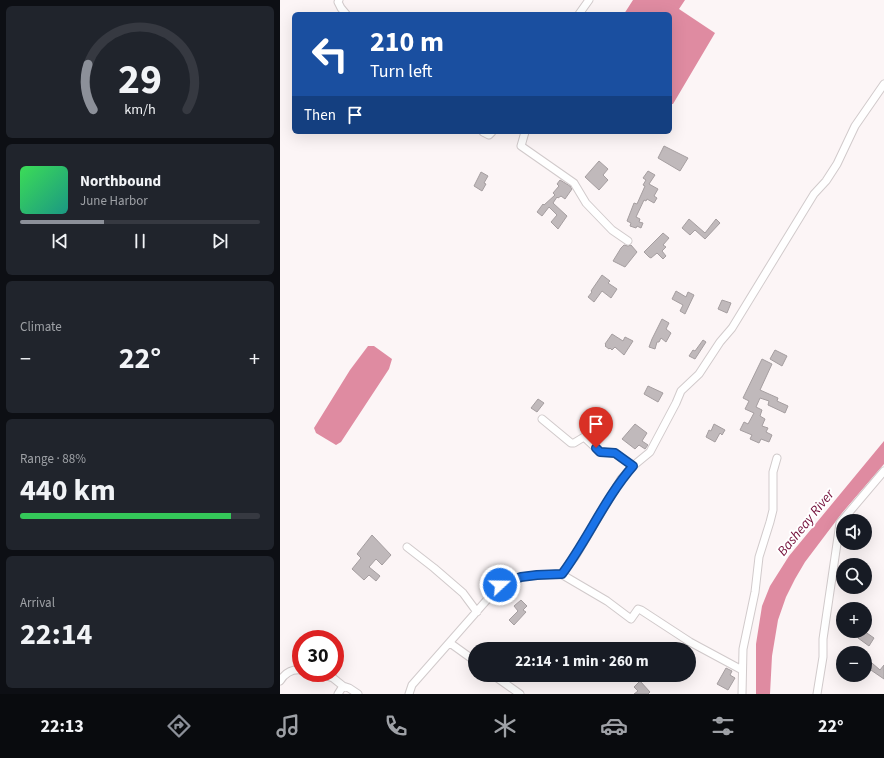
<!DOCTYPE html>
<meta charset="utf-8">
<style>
body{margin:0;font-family:"Source Sans 3",sans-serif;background:#20242c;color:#f1f3f6;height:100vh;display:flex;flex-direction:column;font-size:15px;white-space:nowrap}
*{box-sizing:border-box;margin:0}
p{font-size:13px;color:#9ea1a6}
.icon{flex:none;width:22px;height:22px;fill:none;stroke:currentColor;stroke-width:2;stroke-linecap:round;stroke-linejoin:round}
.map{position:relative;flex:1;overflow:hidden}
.drawer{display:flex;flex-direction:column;gap:6px;padding:6px;background:#0d0f14;width:280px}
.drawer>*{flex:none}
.banner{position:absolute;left:12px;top:12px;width:380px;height:122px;border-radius:6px;box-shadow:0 4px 16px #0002;background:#1a4fa0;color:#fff;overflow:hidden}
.controls{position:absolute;left:556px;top:514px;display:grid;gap:8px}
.controls a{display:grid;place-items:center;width:36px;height:36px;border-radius:50%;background:#171b24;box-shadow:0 4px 16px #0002;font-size:20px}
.speed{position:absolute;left:12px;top:630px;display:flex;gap:8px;font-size:20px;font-weight:700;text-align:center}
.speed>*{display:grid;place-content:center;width:52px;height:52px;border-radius:50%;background:#171b24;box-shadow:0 4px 16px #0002;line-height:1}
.speed .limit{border:6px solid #d22;background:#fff;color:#111}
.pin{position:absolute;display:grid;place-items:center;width:34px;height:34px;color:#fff;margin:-41px -17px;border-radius:50% 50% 50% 0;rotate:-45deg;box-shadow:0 0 4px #0007}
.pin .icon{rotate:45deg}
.me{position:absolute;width:44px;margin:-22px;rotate:69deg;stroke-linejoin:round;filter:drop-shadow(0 0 3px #0008)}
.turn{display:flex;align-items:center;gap:14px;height:84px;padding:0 12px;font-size:18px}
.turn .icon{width:52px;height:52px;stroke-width:2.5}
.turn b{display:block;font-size:28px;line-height:34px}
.then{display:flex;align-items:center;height:38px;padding:0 12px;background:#0003;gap:8px;font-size:15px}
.big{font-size:30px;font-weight:700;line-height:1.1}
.drawer .widget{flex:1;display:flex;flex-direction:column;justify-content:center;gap:6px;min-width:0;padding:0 14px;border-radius:6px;background:#20242c}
.drawer .dial{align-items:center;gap:0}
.dial svg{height:104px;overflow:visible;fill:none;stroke:#363941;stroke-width:7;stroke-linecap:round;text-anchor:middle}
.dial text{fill:#f1f3f6;stroke:none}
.song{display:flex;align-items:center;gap:12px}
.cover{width:48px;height:48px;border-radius:6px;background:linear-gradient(135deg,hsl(130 70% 55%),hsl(170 70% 35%))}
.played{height:4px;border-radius:2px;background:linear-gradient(90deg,#8c9099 35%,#363941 35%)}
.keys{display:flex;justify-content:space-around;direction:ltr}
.heat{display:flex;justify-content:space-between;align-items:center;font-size:22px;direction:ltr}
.charge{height:6px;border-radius:3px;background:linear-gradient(90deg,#34c759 88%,#363941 0)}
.trip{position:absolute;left:188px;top:642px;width:228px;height:40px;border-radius:20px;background:#171b24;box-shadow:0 4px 16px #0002;font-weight:700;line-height:40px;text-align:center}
.tab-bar{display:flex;height:64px;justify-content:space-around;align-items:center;background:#090b0e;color:#9ea1a6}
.tab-bar .icon{width:28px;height:28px}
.tab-bar .on{color:#8c9099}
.tab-bar b{font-size:18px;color:#f1f3f6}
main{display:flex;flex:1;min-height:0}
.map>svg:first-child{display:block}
.water{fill:#df8ba1}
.building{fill:#c0b9bb;stroke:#a59ea0}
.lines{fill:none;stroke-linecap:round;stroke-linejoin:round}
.minor-casing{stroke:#d1cacb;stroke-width:9}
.minor{stroke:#fff;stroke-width:7}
.route-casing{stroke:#114b97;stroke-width:10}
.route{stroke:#1a73e8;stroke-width:7}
.labels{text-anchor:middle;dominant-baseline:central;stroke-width:4;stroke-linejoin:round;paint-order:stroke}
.water-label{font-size:14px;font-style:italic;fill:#730e39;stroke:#fff}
</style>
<main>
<section class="drawer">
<div class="widget dial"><svg viewBox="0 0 100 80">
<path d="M14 69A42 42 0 1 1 86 69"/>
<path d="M14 69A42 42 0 0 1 10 34" stroke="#8c9099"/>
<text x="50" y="56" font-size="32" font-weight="700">29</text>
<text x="50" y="72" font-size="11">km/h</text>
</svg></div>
<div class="widget">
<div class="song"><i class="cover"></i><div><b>Northbound</b><p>June Harbor</p></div></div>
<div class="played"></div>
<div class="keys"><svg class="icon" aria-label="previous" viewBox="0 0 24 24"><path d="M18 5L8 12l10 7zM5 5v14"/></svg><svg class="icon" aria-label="pause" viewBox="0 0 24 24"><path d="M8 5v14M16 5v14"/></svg><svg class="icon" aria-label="next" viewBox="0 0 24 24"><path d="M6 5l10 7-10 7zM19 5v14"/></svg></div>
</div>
<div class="widget"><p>Climate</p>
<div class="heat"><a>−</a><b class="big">22°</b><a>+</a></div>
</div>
<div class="widget"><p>Range · 88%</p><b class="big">440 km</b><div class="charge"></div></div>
<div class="widget"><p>Arrival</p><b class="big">22:14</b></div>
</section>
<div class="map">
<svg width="604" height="694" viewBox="0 0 604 694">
<rect width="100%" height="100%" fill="#fcf5f6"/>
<path class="water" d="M353 0H405L399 9 435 33 393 104H390V14H344Z
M88 346H94L112 359 109 369 61 442 56 445 36 433 34 428 70 370Z
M604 441V464L562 513 525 562 515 579 506 597 498 620 492 656 490 694H476V644L482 606 490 586 509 556Z"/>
<path class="building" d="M384 146 408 158 400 171 378 158Z
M319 161 328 169 323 175 328 180 319 190 305 177Z
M368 171 375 175 369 184 378 189 374 196 377 198 374 203 367 199 366 201 364 200 356 217 360 219 359 222 363 223 361 228 357 226 356 228 350 226 351 223 347 221 354 203 357 204 365 186 363 185 366 180 363 178Z
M201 172 208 176 204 183 206 184 202 191 194 186Z
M280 180 290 186 292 189 285 199 281 196 278 198 277 197 273 203 287 216 278 229 271 222 277 215 269 207 262 216 257 212 263 204 264 205 275 195 273 193 279 186 277 184Z
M409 219 425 233 436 219 440 223 425 239 415 230 410 235 402 228Z
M383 233 389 238 383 245 386 247 382 251 386 256 383 259 377 253 371 258 369 257 364 252Z
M344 245 348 246 351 245 357 252 345 267 333 261 341 248Z
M322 275 330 281 328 283 337 289 331 298 322 291 314 302 308 297 312 292 311 291Z
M396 291 406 297 408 292 414 295 405 314 400 311 403 305 392 299Z
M442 300 451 303 447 313 438 309Z
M382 319 389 323 386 329 391 333 386 342 381 338 379 342H377L375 349 369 347 372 339Z
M332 334 343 341 345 337 353 341 344 355 335 347 332 350 330 348 329 349 325 346 326 345 325 344Z
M423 340 426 342 415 359 409 356 413 350 415 351Z
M495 350 507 356 502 366 490 359Z
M482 359 492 364 480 390 498 398 497 401 508 406 505 413 488 405 489 401 480 398 476 407 482 410 480 416 485 419 482 426 488 428 486 432 492 435 489 442 481 439 479 443 470 439 472 435 460 430 464 422 468 424 474 413 465 409 469 401 463 398Z
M368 386 383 393 378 402 364 394Z
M258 399 264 403 257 412 251 408Z
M355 424 367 433 362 441 368 445 365 449 359 445 355 449 342 439Z
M434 424 445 430 442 435 440 433 435 442 426 437 429 430 431 431Z
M92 535 111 555 102 565 96 559 89 567 100 576 96 581 89 575 84 580 72 569 81 558 77 554Z
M241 600 247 606 243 610 246 612 234 625 229 620 238 611 234 606Z
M573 631H584L594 638 589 646 578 638 579 636Z
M585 657 600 670 604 665V679L585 666Z
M446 668 452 671 450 675 455 678 448 690 437 684Z
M360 681 370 692 368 694H354L358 691 354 687Z"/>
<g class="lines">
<g class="minor-casing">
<path id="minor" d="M59 0 58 2 61 8 66 14
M299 14 309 0
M203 132 209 135 212 132
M245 132 241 146 294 183 306 203 332 230 348 241
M262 419 291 443H294L304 437 320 452 335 453 353 466
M127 547 154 568 183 593 197 612
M170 643 195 661
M462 670 410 642 361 610 358 609 351 619 327 601 281 574 295 557 341 479 353 466 370 452 396 403 401 391 419 374 440 342 452 328 534 194 546 181 557 164 575 126 604 84
M38 673 53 678 63 686
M213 675 240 694
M0 681C5 673 12 669 21 670
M58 694 63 686 69 688 78 694
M129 694 132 685 220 585 241 577 257 575 281 574
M462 694 463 649 475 592 479 557 490 522 493 510V472L497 458
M537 694 543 657V639L560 523 604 471"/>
</g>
<use href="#minor" class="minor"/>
</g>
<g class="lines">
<g class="route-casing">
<path id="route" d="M220 585 241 577 257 575 282 574C308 539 325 498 353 466L335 453 320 452 316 448"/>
</g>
<use href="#route" class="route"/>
</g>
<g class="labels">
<g class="water-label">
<text transform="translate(526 523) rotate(-51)">Basheay River</text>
</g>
</g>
</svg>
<div class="controls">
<a><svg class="icon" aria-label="sound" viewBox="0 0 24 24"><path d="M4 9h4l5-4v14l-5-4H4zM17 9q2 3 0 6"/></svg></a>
<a><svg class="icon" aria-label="search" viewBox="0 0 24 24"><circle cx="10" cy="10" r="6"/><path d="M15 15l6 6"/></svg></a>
<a>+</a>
<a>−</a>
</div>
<div class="speed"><div class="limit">30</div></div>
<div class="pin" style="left:316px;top:448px;background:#d93025"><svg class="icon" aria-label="arrive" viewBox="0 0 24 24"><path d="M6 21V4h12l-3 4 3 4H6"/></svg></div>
<svg class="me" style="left:220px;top:585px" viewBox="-20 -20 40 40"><circle r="17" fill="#1a73e8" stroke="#fff" stroke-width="3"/><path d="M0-11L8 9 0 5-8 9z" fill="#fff"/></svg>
<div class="trip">22:14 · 1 min · 260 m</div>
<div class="banner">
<div class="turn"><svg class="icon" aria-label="left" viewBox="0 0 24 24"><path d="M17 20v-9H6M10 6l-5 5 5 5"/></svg><div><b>210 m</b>Turn left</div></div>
<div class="then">Then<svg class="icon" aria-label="arrive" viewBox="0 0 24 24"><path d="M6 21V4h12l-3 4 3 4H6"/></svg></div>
</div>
</div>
</main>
<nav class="tab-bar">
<b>22:13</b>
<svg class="icon on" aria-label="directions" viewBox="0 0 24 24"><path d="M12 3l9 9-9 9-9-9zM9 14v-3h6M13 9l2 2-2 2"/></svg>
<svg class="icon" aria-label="music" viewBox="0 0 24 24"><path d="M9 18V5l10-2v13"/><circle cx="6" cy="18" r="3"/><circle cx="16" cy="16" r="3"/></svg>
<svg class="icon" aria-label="phone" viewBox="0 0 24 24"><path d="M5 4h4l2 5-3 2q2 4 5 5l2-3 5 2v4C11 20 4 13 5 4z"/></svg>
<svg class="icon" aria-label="climate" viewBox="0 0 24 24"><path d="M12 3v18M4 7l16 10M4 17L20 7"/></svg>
<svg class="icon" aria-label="car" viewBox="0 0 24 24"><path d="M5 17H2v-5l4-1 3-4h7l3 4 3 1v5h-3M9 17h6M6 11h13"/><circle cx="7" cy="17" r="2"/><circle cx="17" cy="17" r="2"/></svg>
<svg class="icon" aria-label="filters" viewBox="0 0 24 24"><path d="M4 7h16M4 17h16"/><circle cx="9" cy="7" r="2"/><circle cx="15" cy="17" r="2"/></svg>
<b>22°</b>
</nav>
